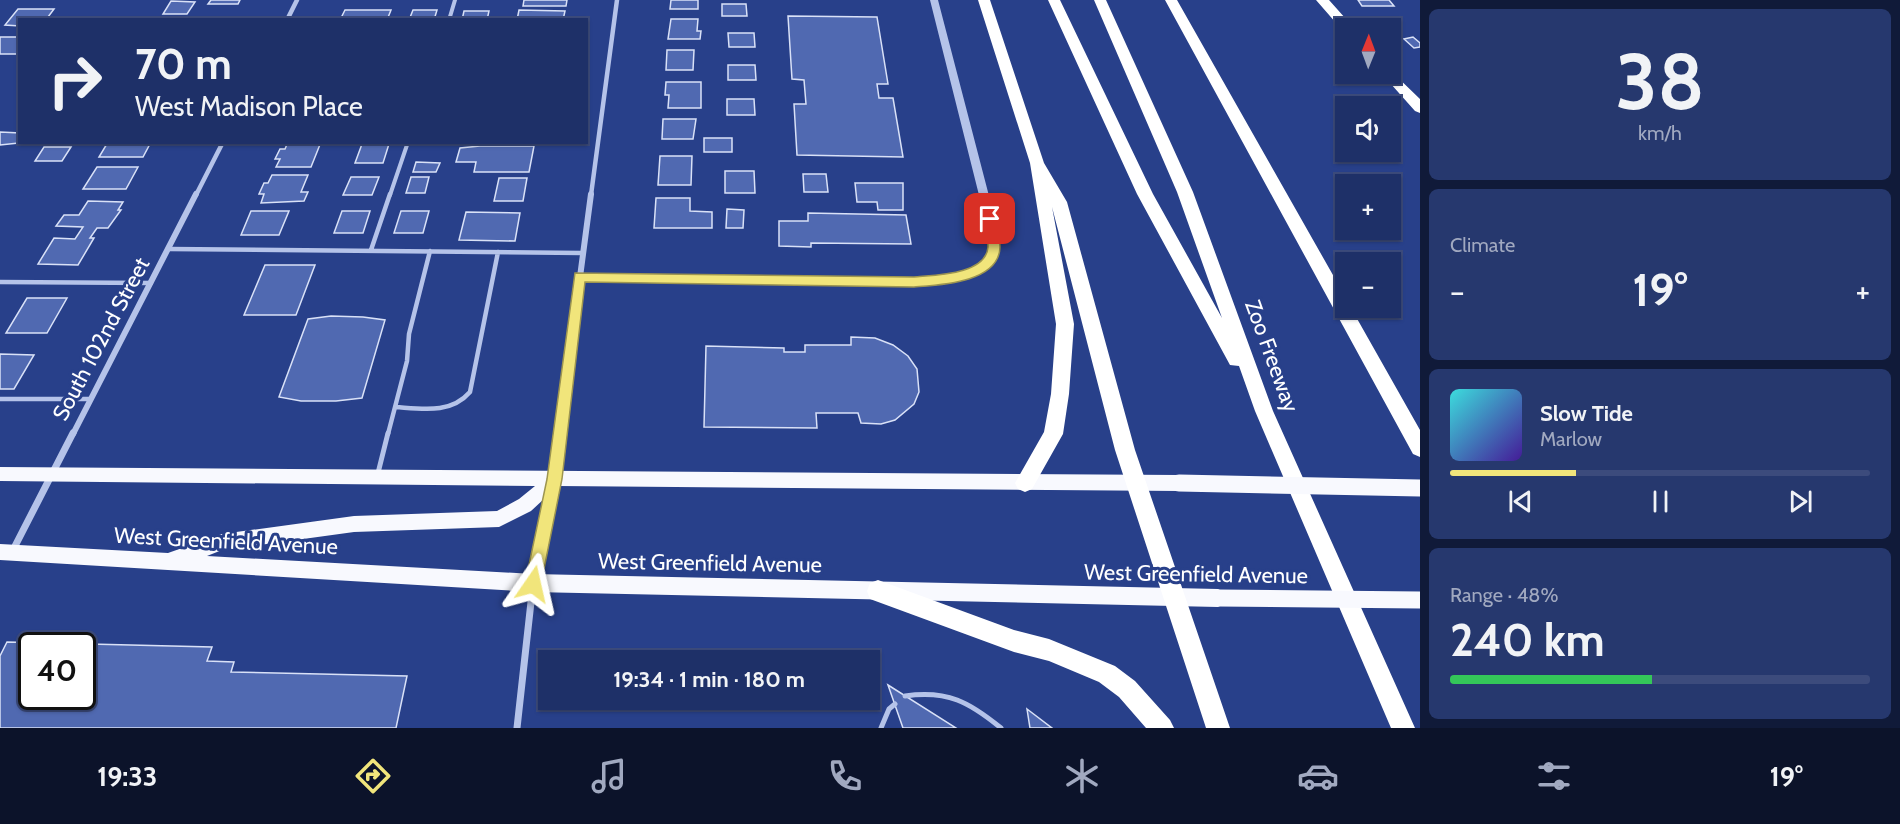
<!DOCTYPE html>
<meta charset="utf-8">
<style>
body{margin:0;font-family:Cabin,sans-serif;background:#26386e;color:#f1f3f6;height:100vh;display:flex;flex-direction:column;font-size:22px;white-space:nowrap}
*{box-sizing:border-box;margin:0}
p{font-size:20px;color:#a1a9c0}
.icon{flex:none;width:33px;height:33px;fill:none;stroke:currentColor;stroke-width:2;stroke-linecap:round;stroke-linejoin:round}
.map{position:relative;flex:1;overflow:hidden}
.details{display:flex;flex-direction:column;gap:9px;padding:9px;background:#101a39;width:480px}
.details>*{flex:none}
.top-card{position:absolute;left:18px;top:18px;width:570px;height:126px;border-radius:0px;box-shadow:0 2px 4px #0004,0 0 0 2px #3c4b7c;background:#1e3068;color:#f1f3f6;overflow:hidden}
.needle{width:39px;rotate:1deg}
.fabs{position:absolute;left:1335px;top:18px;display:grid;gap:12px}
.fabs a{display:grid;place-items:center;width:66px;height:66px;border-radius:0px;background:#1e3068;box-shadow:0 2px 4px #0004,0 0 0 2px #3c4b7c;font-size:30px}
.speed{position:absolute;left:18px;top:632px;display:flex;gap:12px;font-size:30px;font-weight:700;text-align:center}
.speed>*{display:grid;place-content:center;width:78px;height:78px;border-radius:50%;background:#1e3068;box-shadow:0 2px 4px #0004,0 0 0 2px #3c4b7c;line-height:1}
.speed .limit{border:3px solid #111;border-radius:9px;background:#fff;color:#111}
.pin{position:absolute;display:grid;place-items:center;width:51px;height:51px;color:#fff;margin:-26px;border-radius:12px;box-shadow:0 3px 9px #0006}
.me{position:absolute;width:66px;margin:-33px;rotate:11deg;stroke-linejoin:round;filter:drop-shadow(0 0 4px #0008)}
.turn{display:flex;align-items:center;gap:21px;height:126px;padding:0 18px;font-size:27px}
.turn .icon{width:78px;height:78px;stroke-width:2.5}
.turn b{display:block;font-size:42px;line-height:51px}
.big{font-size:45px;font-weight:700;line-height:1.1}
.details .widget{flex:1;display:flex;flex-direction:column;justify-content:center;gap:9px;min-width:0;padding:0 21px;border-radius:9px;background:#26386e}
.details .dial{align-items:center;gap:0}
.dial b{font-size:78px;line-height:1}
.song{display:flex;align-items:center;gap:18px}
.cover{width:72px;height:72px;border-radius:9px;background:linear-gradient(135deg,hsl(180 70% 55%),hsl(260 70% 35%))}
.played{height:6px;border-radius:3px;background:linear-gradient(90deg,#f1e57b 30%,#3c4b7c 30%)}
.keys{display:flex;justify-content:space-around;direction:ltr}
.heat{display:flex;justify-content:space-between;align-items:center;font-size:33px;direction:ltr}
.charge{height:9px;border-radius:4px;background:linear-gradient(90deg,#34c759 48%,#3c4b7c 0)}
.trip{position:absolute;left:538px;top:650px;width:342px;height:60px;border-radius:0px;background:#1e3068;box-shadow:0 2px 4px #0004,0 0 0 2px #3c4b7c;font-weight:700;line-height:60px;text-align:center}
.tabs{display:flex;height:96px;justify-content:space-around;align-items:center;background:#0c132a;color:#a1a9c0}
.tabs .icon{width:42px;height:42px}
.tabs .selected{color:#f1e57b}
.tabs b{font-size:27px;color:#f1f3f6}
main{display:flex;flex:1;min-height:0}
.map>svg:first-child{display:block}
.building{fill:#5069b1;stroke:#d9e1f7;stroke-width:1.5;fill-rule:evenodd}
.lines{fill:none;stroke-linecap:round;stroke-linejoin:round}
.service-far2{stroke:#b5c3e9;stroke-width:4}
.service-far1{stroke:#b5c3e9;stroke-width:4.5}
.service{stroke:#b5c3e9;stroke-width:5}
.minor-far2{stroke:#b5c3e9;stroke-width:4.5}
.minor-far1{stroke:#b5c3e9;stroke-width:6}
.minor{stroke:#b5c3e9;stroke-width:7}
.tertiary{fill:#b5c3e9;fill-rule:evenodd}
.primary{fill:#f8f9fe;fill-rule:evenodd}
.motorway{fill:#fff;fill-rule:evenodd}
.primary-bridge{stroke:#f8f9fe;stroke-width:17}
.route{fill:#f1e57b;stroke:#9d9550;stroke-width:1.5}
.labels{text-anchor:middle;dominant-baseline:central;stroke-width:6;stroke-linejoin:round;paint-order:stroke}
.street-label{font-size:22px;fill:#fff;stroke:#28408a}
</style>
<main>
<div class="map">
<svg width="1420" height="728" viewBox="0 0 1420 728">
<rect width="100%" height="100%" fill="#28408a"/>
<path class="building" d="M211 0H240L238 4H208Z
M524 0H567L566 6H523Z
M671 0H698V9H670Z
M1358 0H1389L1394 6H1362Z
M171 1 195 2 187 14H163Z
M722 4H746L747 16H722Z
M18 9H54L48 17H54L52 20H20V26L5 25Z
M345 10H391L387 20H340Z
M413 10H437L434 20H409Z
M519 10 565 11 563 20H517Z
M464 11H489L487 20H462Z
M788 16 877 17 888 84H877L879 98H893L903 157 797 155 794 104H806L804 80 792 79Z
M671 19H698L697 31H701L700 39H668Z
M728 33H754L755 47H729Z
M0 37H20V54H0Z
M1413 37 1420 43V47L1414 48 1404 39Z
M667 50H694L693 70H666Z
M728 65H755L756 80H728Z
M666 82H701V108H668L669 95H665Z
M727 99H754L755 115H727Z
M663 119H696L693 139H662Z
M0 132 20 133V142H28L0 145Z
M704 138H732V152H704Z
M108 142H151L143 157H99Z
M288 142H321L311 167H276L280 159H275L280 149H285Z
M362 144H389L383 163H355Z
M480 146H534L529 172H474L476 162H456L460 148Z
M44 147H71L62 161H35Z
M660 156H692L691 185H658Z
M416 162 440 163 436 172H413Z
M97 167H138L126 189H83Z
M725 171H754L755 193H725Z
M803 174H826L828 192H804Z
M272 175H308L301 192H308L304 201 261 203 264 194H259L264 183H268Z
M351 177H379L372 195H343Z
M411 177H429L425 193H406Z
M499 178H527L523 201H494Z
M855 183H903V210H878L877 202H857Z
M656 198H690V211L712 212V228H654Z
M88 201 123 202 118 210H121L108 228H97L90 238H94L78 265 38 264 54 238 75 239 83 227 56 226 64 215H79Z
M727 209 744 210 743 228H726Z
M251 211H289L279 235H241Z
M342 211H370L363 233H334Z
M401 211H429L423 233H394Z
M466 212 520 213 515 241 459 240Z
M808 213 906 215 911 244 811 243V247L779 246V221H808Z
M265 265H315L296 315H244Z
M27 298H67L47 333H6Z
M331 316 363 317 385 320 362 398 336 401H301L279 397 308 319Z
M851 337 875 338 893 345 908 356 917 369 919 392 914 404 895 420 881 424 861 423 858 413H816L817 428 704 427 706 346 784 348V352H805V345H851Z
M0 354 34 355 14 389H0Z
M7 642 212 647 207 661 234 662 231 672 407 676 396 728H0V656ZM32 645H82V696H32Z
M888 685 956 728H903Z
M1027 709 1052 728H1030Z"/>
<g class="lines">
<path class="service-far2" d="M449 20 455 0
M390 195 408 142"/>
<path class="service-far1" d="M169 249 582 253
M371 250 390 194
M0 282 151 283
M0 399H90
M396 407C423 409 451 414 470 392L498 252
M388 434 407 361 409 334 430 251"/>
<path class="service" d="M378 473 388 433
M905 696C948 690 969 702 1001 728
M881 728 889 709 895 704"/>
<path class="minor-far2" d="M287 20 297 0
M196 195 223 142
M591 195 617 0"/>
<path class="minor-far1" d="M580 277 591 194
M73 434 196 194"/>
<path class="minor" d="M13 550 73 433
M517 728 533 584"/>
<path class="tertiary" d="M930 0H938L995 219C996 228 1000 238 999 247 994 281 951 284 924 285L584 281 560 479 539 583 537 587 533 589 529 587 527 583 548 479 577 274 924 278C947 276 984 276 989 248 991 238 987 228 985 219Z"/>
<path class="primary" d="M0 467 1179 475 1185 478 1187 483 1185 488 1179 491 558 486 531 511 499 527 354 532 222 550 207 556 533 574 1218 589 1224 592 1227 598 1224 604 1218 607 533 592 0 560V544L168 553 222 534 354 516 497 511 519 499 535 486 0 481Z"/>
<path class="motorway" d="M978 0H990L1044 163 1067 202 1135 450 1230 728H1206L1115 450 1052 207 1074 324 1069 394 1063 434 1032 489 1025 492 1018 489 1015 483 1044 432 1051 394 1056 324 1030 163Z
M1048 0H1060L1153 194 1222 318 1177 192 1094 0H1106L1193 192 1273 411 1415 728H1391L1255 411 1239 366 1230 365 1137 194Z
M1165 0H1177L1346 298V308H1351L1420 430V457L1413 454Z
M1316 0H1329L1354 28 1343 31Z
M1390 70 1420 99V113L1415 111 1382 74H1390Z
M878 580 1014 630 1049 639 1115 666 1135 681 1170 720 1174 728H1146L1119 697 1099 682 1049 661 1014 652 870 599 867 591 870 583Z"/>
<path class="primary-bridge" d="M1179 483 1420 488
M1218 598 1420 600"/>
</g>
<path class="route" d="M990 214 996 219C997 228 1000 238 1000 247 999 283 939 285 914 287L585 282 562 479 541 584 539 589 533 591 527 589 525 584 547 479 575 273 914 277C934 275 986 275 988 247 988 238 985 228 984 219Z"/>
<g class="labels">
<g class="street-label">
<text transform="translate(101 339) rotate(-62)">South 102nd Street</text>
<text transform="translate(1272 356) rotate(70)">Zoo Freeway</text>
<text transform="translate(226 541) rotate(3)">West Greenfield Avenue</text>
<text transform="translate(710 563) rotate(1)">West Greenfield Avenue</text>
<text transform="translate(1196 574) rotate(1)">West Greenfield Avenue</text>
</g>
</g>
</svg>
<div class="fabs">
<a><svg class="needle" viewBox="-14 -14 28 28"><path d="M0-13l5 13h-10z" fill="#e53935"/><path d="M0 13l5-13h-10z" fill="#a1a9c0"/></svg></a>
<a><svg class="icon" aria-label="sound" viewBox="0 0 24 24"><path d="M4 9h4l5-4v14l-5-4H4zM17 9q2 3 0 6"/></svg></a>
<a>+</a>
<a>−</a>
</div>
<div class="speed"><div class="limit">40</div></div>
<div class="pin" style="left:990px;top:219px;background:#d93025"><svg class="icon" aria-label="arrive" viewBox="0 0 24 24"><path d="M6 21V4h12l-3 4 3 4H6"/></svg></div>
<svg class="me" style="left:533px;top:584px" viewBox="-20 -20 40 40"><path d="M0-17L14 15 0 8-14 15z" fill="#f1e57b" stroke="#fff" stroke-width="4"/></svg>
<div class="trip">19:34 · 1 min · 180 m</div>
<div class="top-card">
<div class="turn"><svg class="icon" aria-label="right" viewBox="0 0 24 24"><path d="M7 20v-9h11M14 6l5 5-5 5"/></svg><div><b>70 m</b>West Madison Place</div></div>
</div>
</div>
<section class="details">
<div class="widget dial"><b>38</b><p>km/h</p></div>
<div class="widget"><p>Climate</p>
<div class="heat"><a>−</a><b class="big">19°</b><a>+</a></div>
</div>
<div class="widget">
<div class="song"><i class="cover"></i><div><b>Slow Tide</b><p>Marlow</p></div></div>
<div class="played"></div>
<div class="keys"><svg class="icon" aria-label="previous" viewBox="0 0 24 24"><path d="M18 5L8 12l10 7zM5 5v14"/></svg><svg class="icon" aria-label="pause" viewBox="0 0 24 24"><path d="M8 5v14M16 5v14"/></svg><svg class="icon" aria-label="next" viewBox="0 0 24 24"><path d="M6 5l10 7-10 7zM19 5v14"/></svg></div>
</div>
<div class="widget"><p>Range · 48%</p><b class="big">240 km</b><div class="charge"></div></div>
</section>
</main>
<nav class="tabs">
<b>19:33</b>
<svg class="icon selected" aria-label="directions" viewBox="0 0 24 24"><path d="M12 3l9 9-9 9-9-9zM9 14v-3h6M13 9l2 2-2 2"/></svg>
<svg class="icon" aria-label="music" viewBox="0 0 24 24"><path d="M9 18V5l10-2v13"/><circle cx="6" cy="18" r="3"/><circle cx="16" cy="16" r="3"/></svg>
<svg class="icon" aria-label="phone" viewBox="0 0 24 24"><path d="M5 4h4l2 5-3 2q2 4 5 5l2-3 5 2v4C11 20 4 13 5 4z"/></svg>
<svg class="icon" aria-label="climate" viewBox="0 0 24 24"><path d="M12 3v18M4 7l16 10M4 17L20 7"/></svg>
<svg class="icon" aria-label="car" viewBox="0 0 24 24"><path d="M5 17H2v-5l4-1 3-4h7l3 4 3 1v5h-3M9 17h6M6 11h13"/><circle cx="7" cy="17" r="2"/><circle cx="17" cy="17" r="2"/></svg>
<svg class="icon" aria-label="filters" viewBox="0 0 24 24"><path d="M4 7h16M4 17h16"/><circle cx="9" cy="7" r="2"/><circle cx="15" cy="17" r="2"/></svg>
<b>19°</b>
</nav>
